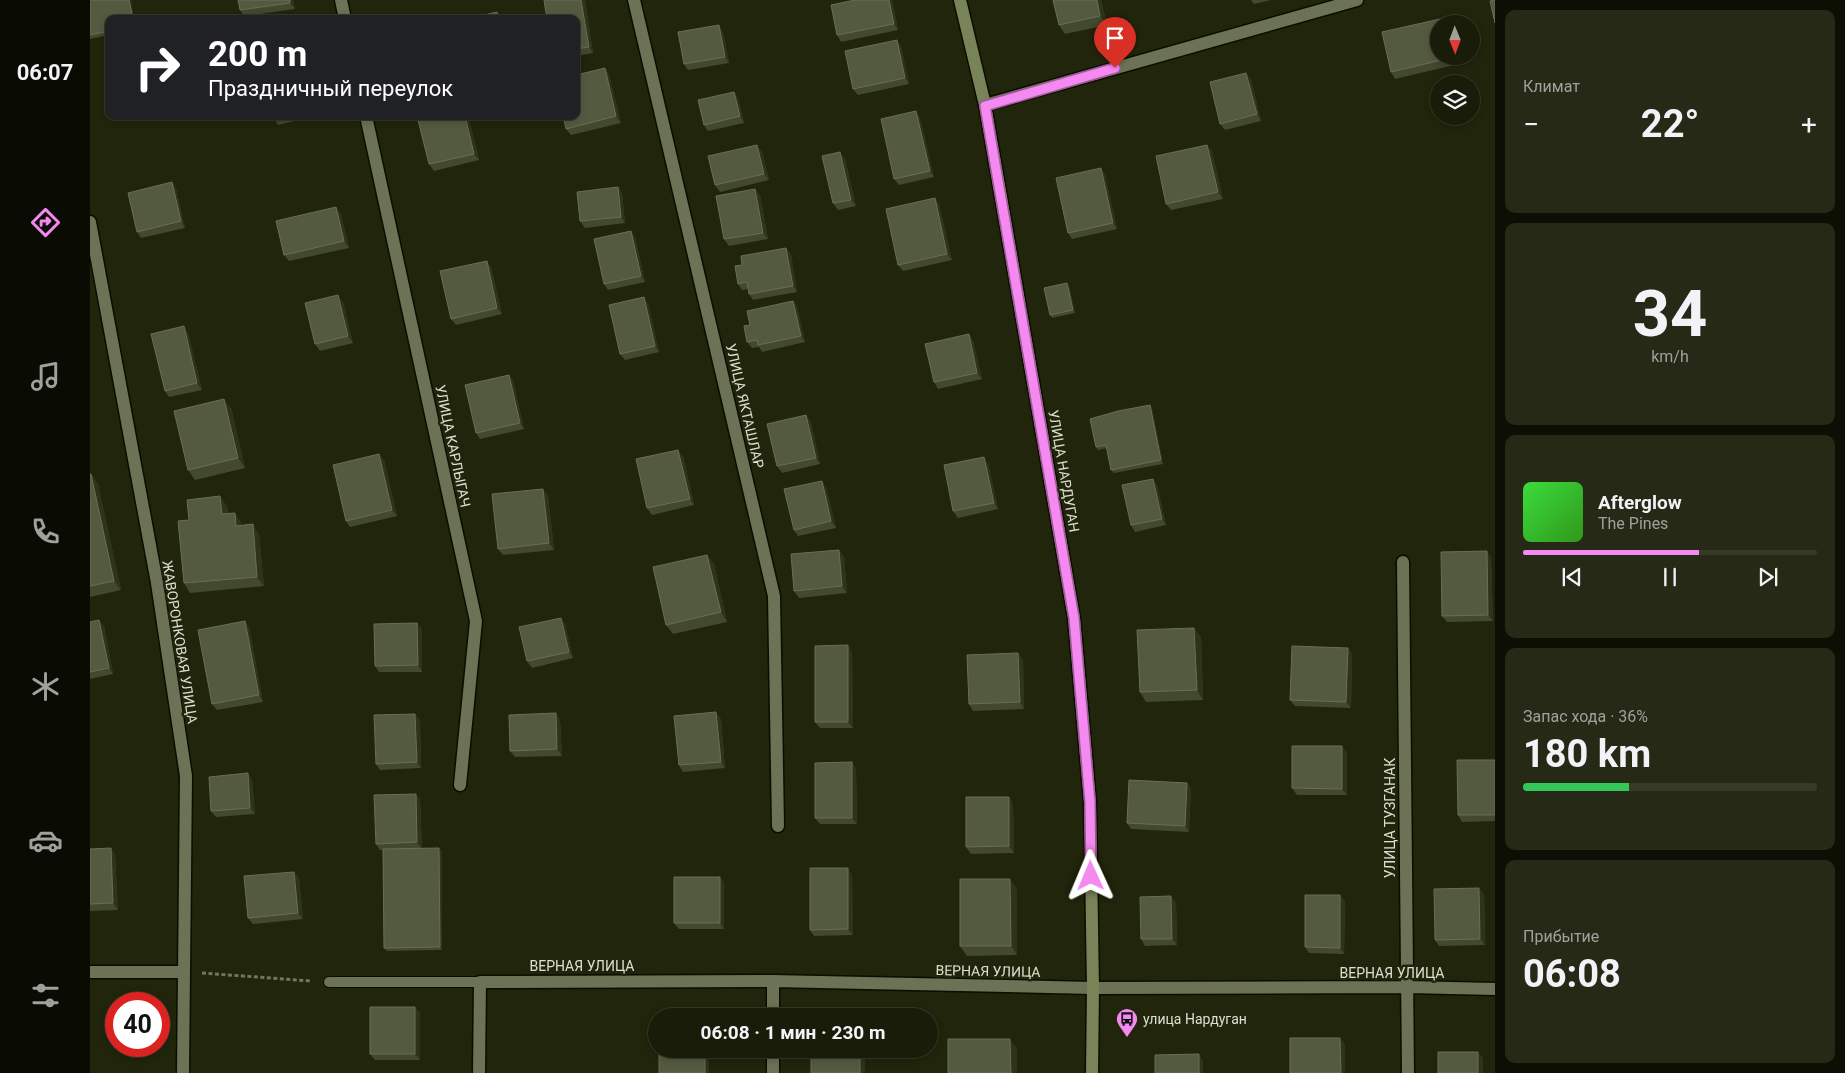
<!DOCTYPE html>
<html lang="ru">
<meta charset="utf-8">
<style>
body{margin:0;font-family:Roboto,sans-serif;background:#252916;color:#f1f3f6;height:100vh;display:flex;flex-direction:column;font-size:19px;white-space:nowrap}
*{box-sizing:border-box;margin:0}
p{font-size:16px;color:#9fa19c}
.icon{flex:none;width:28px;height:28px;fill:none;stroke:currentColor;stroke-width:2;stroke-linecap:round;stroke-linejoin:round}
.map{position:relative;flex:1;overflow:hidden}
.sheet{display:flex;flex-direction:column;gap:10px;padding:10px;background:#0d0f04;width:350px}
.sheet>*{flex:none}
.banner{position:absolute;left:15px;top:15px;width:475px;height:105px;border-radius:10px;box-shadow:0 2px 8px #0003,0 0 0 1px #363a29;background:#202124;color:#fff;overflow:hidden}
.needle{width:32px;rotate:179deg}
.tools{position:absolute;left:1340px;top:15px;display:grid;gap:10px}
.tools a{display:grid;place-items:center;width:50px;height:50px;border-radius:50%;background:#181c08;box-shadow:0 2px 8px #0003,0 0 0 1px #363a29;font-size:25px}
.speed{position:absolute;left:15px;top:992px;display:flex;gap:10px;font-size:25px;font-weight:700;text-align:center}
.speed>*{display:grid;place-content:center;width:65px;height:65px;border-radius:50%;background:#181c08;box-shadow:0 2px 8px #0003,0 0 0 1px #363a29;line-height:1}
.speed .limit{border:8px solid #d22;background:#fff;color:#111}
.pin{position:absolute;display:grid;place-items:center;width:42px;height:42px;color:#fff;margin:-51px -21px;border-radius:50% 50% 50% 0;rotate:-45deg;box-shadow:0 0 5px #0007}
.pin .icon{rotate:45deg}
.me{position:absolute;width:55px;margin:-28px;rotate:359deg;stroke-linejoin:round;filter:drop-shadow(0 0 4px #0008)}
.turn{display:flex;align-items:center;gap:18px;height:105px;padding:0 20px;font-size:22px}
.turn .icon{width:65px;height:65px;stroke-width:2.5}
.turn b{display:block;font-size:35px;line-height:42px}
.big{font-size:38px;font-weight:700;line-height:1.1}
.sheet .tile{flex:1;display:flex;flex-direction:column;justify-content:center;gap:8px;min-width:0;padding:0 18px;border-radius:10px;background:#252916}
.sheet .dial{align-items:center;gap:0}
.dial b{font-size:65px;line-height:1}
.song{display:flex;align-items:center;gap:15px}
.cover{width:60px;height:60px;border-radius:8px;background:linear-gradient(135deg,hsl(120 70% 55%),hsl(110 70% 35%))}
.played{height:5px;border-radius:2px;background:linear-gradient(90deg,#f489ef 60%,#363a29 60%)}
.keys{display:flex;justify-content:space-around;direction:ltr}
.heat{display:flex;justify-content:space-between;align-items:center;font-size:28px;direction:ltr}
.charge{height:8px;border-radius:4px;background:linear-gradient(90deg,#34c759 36%,#363a29 0)}
.trip{position:absolute;left:558px;top:1008px;width:290px;height:50px;border-radius:25px;background:#181c08;box-shadow:0 2px 8px #0003,0 0 0 1px #363a29;font-weight:700;line-height:50px;text-align:center}
main{display:flex;flex:1;min-height:0}
.menu{display:flex;flex-direction:column;width:90px;justify-content:space-around;align-items:center;background:#0a0b03;color:#9fa19c}
.menu .icon{width:35px;height:35px}
.menu .selected{color:#f489ef}
.menu b{font-size:22px;color:#f1f3f6}
.map>svg:first-child{display:block}
.lines{fill:none;stroke-linecap:round;stroke-linejoin:round}
.lane-casing{stroke:#0a0e00;stroke-width:12}
.street-casing{stroke:#0a0e00;stroke-width:15}
.secondary-casing{stroke:#0a0e00;stroke-width:15}
.path{stroke:#727661;stroke-width:3;stroke-dasharray:4 2.5;stroke-linecap:butt}
.lane{stroke:#6b7255;stroke-width:10}
.street{stroke:#6b7255;stroke-width:12}
.secondary{stroke:#798358;stroke-width:12}
.wall{fill:#43492f}
.shaded-wall{fill:#2e3419}
.building{fill:#545a40;stroke:#696f57}
.route-casing{stroke:#9f599b;stroke-width:12}
.route{stroke:#f489ef;stroke-width:9}
.labels{text-anchor:middle;dominant-baseline:central;stroke-width:5;stroke-linejoin:round;paint-order:stroke}
.street-label{font-size:14px;fill:#dce0d0;stroke:#20250b}
.poi-label{font-size:14px;fill:#dce0d0;stroke:#20250b;text-anchor:start}
</style>
<main>
<nav class="menu">
<b>06:07</b>
<svg class="icon selected" aria-label="directions" viewBox="0 0 24 24"><path d="M12 3l9 9-9 9-9-9zM9 14v-3h6M13 9l2 2-2 2"/></svg>
<svg class="icon" aria-label="music" viewBox="0 0 24 24"><path d="M9 18V5l10-2v13"/><circle cx="6" cy="18" r="3"/><circle cx="16" cy="16" r="3"/></svg>
<svg class="icon" aria-label="phone" viewBox="0 0 24 24"><path d="M5 4h4l2 5-3 2q2 4 5 5l2-3 5 2v4C11 20 4 13 5 4z"/></svg>
<svg class="icon" aria-label="climate" viewBox="0 0 24 24"><path d="M12 3v18M4 7l16 10M4 17L20 7"/></svg>
<svg class="icon" aria-label="car" viewBox="0 0 24 24"><path d="M5 17H2v-5l4-1 3-4h7l3 4 3 1v5h-3M9 17h6M6 11h13"/><circle cx="7" cy="17" r="2"/><circle cx="17" cy="17" r="2"/></svg>
<svg class="icon" aria-label="filters" viewBox="0 0 24 24"><path d="M4 7h16M4 17h16"/><circle cx="9" cy="7" r="2"/><circle cx="15" cy="17" r="2"/></svg>
</nav>
<div class="map">
<svg width="1405" height="1073" viewBox="0 0 1405 1073">
<rect width="100%" height="100%" fill="#20250b"/>
<g class="lines">
<g class="lane-casing">
<path id="lane" d="M239 982H390"/>
</g>
<g class="street-casing">
<path id="street" d="M251 0 255 19
M544 0 684 596 688 826
M895 105 1267 0
M276 116 386 621 370 785
M0 222 67 583 96 776 93 1073
M1313 562 1318 1073
M0 972H94
M683 981V1016
M683 1049V1073
M389 1073 390 982 683 981 1003 988 1317 987 1405 989"/>
</g>
<g class="secondary-casing">
<path id="secondary" d="M870 0 895 105 984 618 1000 802 1003 988 1002 1073"/>
</g>
<path class="path" d="M112 973 221 981"/>
<use href="#lane" class="lane"/>
<use href="#street" class="street"/>
<use href="#secondary" class="secondary"/>
</g>
<path class="wall" d="M0 0H41L44 19H19V35L0 39Z
M203 0 205 9 154 16 150 10Z
M454 0H495L503 53 486 56V19Z
M765 0H802L808 30 751 42 747 35Z
M1011 0 1017 25 975 34 969 25Z
M1161 0H1181L1164 4Z
M1350 19 1354 24H1349L1362 56 1364 65 1305 79 1301 72Z
M633 32 639 63 598 70 594 64Z
M811 46 819 84 768 95 763 89Z
M515 68 519 75 531 123 481 135 476 129Z
M1161 79 1171 121 1135 130 1130 124Z
M644 92 648 98 654 123 618 131 614 125Z
M826 111 830 118 844 177 809 185 804 179Z
M183 116H225L188 125 184 118Z
M327 116H378L389 160 344 171 339 164Z
M1117 145 1122 151 1133 199 1081 210 1076 204Z
M672 151 679 180 630 192 625 185Z
M755 159 766 206 748 210 743 203Z
M1011 168 1015 175 1027 229 982 239 978 233Z
M82 182 86 189 95 228 51 238 47 232Z
M528 187 532 193 535 223 495 228 490 221Z
M670 195 678 239 639 246 634 239Z
M845 198 849 204 862 260 813 271 808 265Z
M251 214 259 248 199 261 194 255Z
M541 231 545 237 555 282 518 290 514 284Z
M696 248 701 255 707 292 663 300 659 294 658 289 652 290 648 284 652 265Z
M401 267 412 314 366 325 361 319Z
M979 286 985 313 962 318 960 315Z
M703 301 707 307 715 342 672 352 669 347 662 348 657 342 660 325Z
M253 302 263 343 230 351 225 344Z
M558 303 569 352 535 360 530 354Z
M98 333 112 390 79 397 75 391Z
M879 334 883 341 892 379 848 389 844 382Z
M419 375 423 381 434 429 390 439 386 433Z
M1060 405 1062 409 1073 464 1024 473 1021 470 1017 448 1008 450 1006 447Z
M141 408 155 468 105 480 98 470Z
M716 415 721 422 730 464 692 473 687 466Z
M593 456 604 505 562 515 557 508Z
M294 460 307 516 260 527 256 521Z
M898 463 908 509 868 518 863 511Z
M0 474H1L8 484 31 590 0 597Z
M1067 485 1076 525 1045 532 1041 525Z
M736 487 746 528 708 536 704 530Z
M458 495 464 550 413 555 408 549Z
M137 506 138 514 145 513 151 523V525L169 534 174 586 100 593 94 583 99 520Z
M617 555 624 564 637 622 583 634 576 625Z
M754 556 757 593 709 598 704 591Z
M1401 557 1403 621 1357 622 1352 616Z
M0 622 14 626 23 674 0 679Z
M327 623 332 630V672H289L285 666Z
M475 624 483 658 442 668 437 661Z
M159 627 173 702 127 710 122 704Z
M1111 637 1113 700 1056 702 1050 692Z
M1258 648 1262 654 1261 708 1205 706 1200 700Z
M762 652 763 728H730L725 722Z
M933 660 934 709 883 711 879 704Z
M325 714 330 720 331 768 290 770 286 764Z
M631 719 635 768 593 772 589 765Z
M470 720 472 756 425 757 420 751Z
M1257 752V795H1207L1202 788Z
M1405 760V821L1372 822 1368 815Z
M762 762 766 769 767 824H730L725 818Z
M162 780 165 814 126 817 121 811Z
M1097 783 1101 789 1099 832 1041 829 1037 823Z
M326 794 330 800 332 848 352 851V950L297 951 294 948 293 850H290L286 844Z
M923 803 924 853 881 854 876 847Z
M21 848 25 855 28 910 0 911V849Z
M204 872 209 878 213 919 163 924 158 918Z
M762 875 763 935 724 936 720 930Z
M630 877 634 883V929H589L584 923Z
M927 889V955L877 956 870 946Z
M1394 894 1395 945 1349 946 1345 940Z
M1255 901 1254 954 1219 953 1215 947Z
M1086 903 1087 945 1055 946 1051 939Z
M330 1013V1060H285L280 1054Z"/>
<path class="shaded-wall" d="M39 0H41L44 19H43Z
M200 0H203L205 9 200 3Z
M491 0H495L503 53 499 47Z
M799 0H802L808 30 804 24Z
M1007 0H1011L1017 25 1010 16Z
M407 12 412 18V19H409Z
M629 25 633 32 639 63 635 57Z
M807 40 811 46 819 84 815 78Z
M1359 56H1362L1364 65 1360 58Z
M515 68 519 75 531 123 526 116Z
M1156 73 1161 79 1171 121 1167 114Z
M644 92 648 98 654 123 650 116Z
M826 111 830 118 844 177 840 171Z
M375 116H378L389 160 384 154Z
M667 145 672 151 679 180 674 174Z
M1117 145 1122 151 1133 199 1128 192Z
M750 152 755 159 766 206 761 200Z
M1011 168 1015 175 1027 229 1023 223Z
M82 182 86 189 95 228 91 221Z
M528 187 532 193 535 223 531 217Z
M665 189 670 195 678 239 673 233Z
M845 198 849 204 862 260 857 254Z
M246 207 251 214 259 248 254 241Z
M541 231 545 237 555 282 551 276Z
M696 248 701 255 707 292 703 286Z
M397 261 401 267 412 314 407 308Z
M977 283 979 286 985 313 983 310Z
M248 295 253 302 263 343 258 336Z
M554 297 558 303 569 352 565 346Z
M703 301 707 307 715 342 711 336Z
M94 326 98 333 112 390 107 383Z
M879 334 883 341 892 379 887 373Z
M419 375 423 381 434 429 430 423Z
M134 399 141 408 155 468 148 458Z
M1060 405 1062 409 1073 464 1071 460Z
M716 415 721 422 730 464 726 458Z
M588 450 593 456 604 505 600 499Z
M289 454 294 460 307 516 302 510Z
M894 457 898 463 908 509 904 503Z
M1 474 8 484 31 590 24 581Z
M1063 479 1067 485 1076 525 1072 519Z
M732 481 736 487 746 528 741 521Z
M453 489 458 495 464 550 459 543Z
M130 496 137 506 138 524 132 514Z
M145 513 151 523 152 535 146 526Z
M163 524 169 534 174 586 167 577Z
M749 550 754 556 757 593 752 586Z
M1397 551 1401 557 1403 621 1398 615Z
M617 555 624 564 637 622 631 612Z
M471 618 475 624 483 658 479 652Z
M9 620 14 626 23 674 19 668Z
M155 621 159 627 173 702 169 695Z
M327 623 332 630V672L328 665Z
M1104 628 1111 637 1113 700 1107 690Z
M758 645 762 652 763 728 758 722Z
M1258 648 1262 654 1261 708 1256 702Z
M928 653 933 660 934 709 930 702Z
M626 712 631 719 635 768 631 762Z
M466 713 470 720 472 756 467 749Z
M325 714 330 720 331 768 327 762Z
M1252 746 1257 752V795L1252 789Z
M762 762 766 769 767 824 762 818Z
M158 773 162 780 165 814 160 808Z
M1097 783 1101 789 1099 832 1095 826Z
M326 794 330 800 332 849 327 842Z
M919 797 923 803 924 853 919 846Z
M21 848 25 855 28 910 23 903Z
M349 848 352 851V950L350 947Z
M758 868 762 875 763 935 758 929Z
M204 872 209 878 213 919 208 913Z
M630 877 634 883V929L630 923Z
M920 879 927 889V955L921 946Z
M1389 888 1394 894 1395 945 1390 939Z
M1250 895 1255 901 1254 954 1250 948Z
M1081 896 1086 903 1087 945 1082 939Z
M325 1007 330 1013V1060L325 1054Z
M1250 1038 1255 1044V1073H1251Z
M920 1039 927 1048V1073H921Z
M615 1049H619V1073H615Z
M770 1049H775V1073H770Z
M1388 1052 1393 1058V1073H1388Z
M1109 1054 1113 1061V1073H1109Z"/>
<path class="building" d="M0 0H39L43 19H19V31L0 35Z
M148 0H200V3L150 10Z
M454 0H491L499 47 486 49V19H457Z
M765 0H799L804 24 747 35 741 5Z
M963 0H1007L1010 16 969 25Z
M1404 0H1405V23L1400 1Z
M407 12 409 19H377Z
M1350 19 1351 24H1349V56H1359L1360 58 1301 72 1292 32Z
M629 25 635 57 594 64 588 32Z
M807 40 815 78 763 89 755 51Z
M515 68 526 116 476 129 473 116H486V75Z
M1156 73 1167 114 1130 124 1120 82Z
M644 92 650 116 614 125 608 100Z
M826 111 840 171 804 179 791 119Z
M183 116H193L184 118Z
M327 116H375L384 154 339 164Z
M667 145 674 174 625 185 618 156Z
M1117 145 1128 192 1076 204 1066 156Z
M750 152 761 200 743 203 732 156Z
M1011 168 1023 223 978 233 966 178Z
M82 182 91 221 47 232 38 193Z
M528 187 531 217 490 221 487 192Z
M665 189 673 233 634 239 626 196Z
M845 198 857 254 808 265 796 209Z
M246 207 254 241 194 255 186 221Z
M541 231 551 276 514 284 504 239Z
M696 248 703 286 659 294 657 282 648 284 645 266 652 265 651 256Z
M397 261 407 308 361 319 350 271Z
M977 283 983 310 960 315 954 288Z
M248 295 258 336 225 344 215 303Z
M554 297 565 346 530 354 519 305Z
M703 301 711 336 668 345 667 340 657 342 654 326 660 325 657 311Z
M94 326 107 383 75 391 61 334Z
M879 334 887 373 844 382 835 344Z
M419 375 430 423 386 433 375 385Z
M134 399 148 458 98 470 84 411Z
M1060 405 1071 460 1021 470 1016 445 1006 447 1000 419 1028 411Z
M716 415 726 458 687 466 677 424Z
M588 450 600 499 557 508 546 459Z
M289 454 302 510 256 521 243 465Z
M894 457 904 503 863 511 854 465Z
M0 474H1L24 581 0 586Z
M1063 479 1072 519 1041 525 1032 485Z
M732 481 741 521 704 530 694 489Z
M453 489 459 543 408 549 402 494Z
M130 496 132 514 145 513 146 526 163 524 167 577 94 583 88 521 99 520 97 500Z
M749 550 752 586 704 591 701 554Z
M1397 551 1398 615 1352 616 1351 552Z
M617 555 631 612 576 625 563 567Z
M471 618 479 652 437 661 429 627Z
M9 620 19 668 0 672V622Z
M155 621 169 695 122 704 108 630Z
M327 623 328 665 285 666 284 624Z
M1104 628 1107 690 1050 692 1047 630Z
M758 645V722H725V646Z
M1202 646 1258 648 1256 702 1200 700Z
M928 653 930 702 879 704 877 655Z
M626 712 631 762 589 765 584 716Z
M466 713 467 749 420 751 419 715Z
M325 714 327 762 286 764 284 715Z
M1202 746H1252V789L1202 788Z
M1367 760H1405V815H1368Z
M762 762V818H725V763Z
M158 773 160 808 121 811 119 777Z
M1039 780 1097 783 1095 826 1037 823Z
M326 794 327 842 286 844 284 795Z
M876 797H919V846L876 847Z
M21 848 23 903 0 904V849Z
M349 848 350 947 294 948 293 849Z
M720 868H758V929L720 930Z
M204 872 208 913 158 918 154 876Z
M584 877H630V923H584Z
M870 879H920L921 946H870Z
M1389 888 1390 939 1345 940 1344 889Z
M1215 895H1250V948L1215 947Z
M1081 896 1082 939H1051L1050 897Z
M280 1007H325V1054H280Z
M1200 1038H1250L1251 1073H1200Z
M858 1039H920L921 1073H858Z
M569 1049H615V1073H569Z
M721 1049H770V1073H721Z
M1348 1052H1388V1073H1348Z
M1109 1054V1073H1065V1055Z"/>
<g class="lines">
<g class="route-casing">
<path id="route" d="M1001 876 1000 802 984 618 895 106 1025 68"/>
</g>
<use href="#route" class="route"/>
</g>
<defs>
<g id="bus-pin" transform="scale(1.125)"><path d="M0 17L-7.5 6A9.5 9.5 0 1 1 7.5 6Z" fill="#f489ef" stroke="#20250b"/><path d="M-5-6H5V4H4V6H2V4H-2V6H-4V4H-5ZM-3.5-4V0h7V-4ZM-3.5 1.2v1.5H-2V1.2ZM2 1.2v1.5H3.5V1.2Z" fill="#111"/></g>
</defs>
<g fill-rule="evenodd">
<use href="#bus-pin" x="1037" y="1019"/>
</g>
<g class="labels">
<g class="street-label">
<text transform="translate(655 406) rotate(77)">УЛИЦА ЯКТАШЛАР</text>
<text transform="translate(363 446) rotate(78)">УЛИЦА КАРЛЫГАЧ</text>
<text transform="translate(974 471) rotate(80)">УЛИЦА НАРДУГАН</text>
<text transform="translate(90 642) rotate(81)">ЖАВОРОНКОВАЯ УЛИЦА</text>
<text transform="translate(1300 818) rotate(-90)">УЛИЦА ТУЗГАНАК</text>
<text x="492" y="966">ВЕРНАЯ УЛИЦА</text>
<text transform="translate(898 971) rotate(1)">ВЕРНАЯ УЛИЦА</text>
<text x="1302" y="973">ВЕРНАЯ УЛИЦА</text>
</g>
<g class="poi-label">
<text x="1053" y="1019">улица Нардуган</text>
</g>
</g>
</svg>
<div class="tools">
<a><svg class="needle" viewBox="-14 -14 28 28"><path d="M0-13l5 13h-10z" fill="#e53935"/><path d="M0 13l5-13h-10z" fill="#9fa19c"/></svg></a>
<a><svg class="icon" aria-label="layers" viewBox="0 0 24 24"><path d="M12 4l9 5-9 5-9-5zM3 14l9 5 9-5"/></svg></a>
</div>
<div class="speed"><div class="limit">40</div></div>
<div class="pin" style="left:1025px;top:68px;background:#d93025"><svg class="icon" aria-label="arrive" viewBox="0 0 24 24"><path d="M6 21V4h12l-3 4 3 4H6"/></svg></div>
<svg class="me" style="left:1001px;top:876px" viewBox="-20 -20 40 40"><path d="M0-17L14 15 0 8-14 15z" fill="#f489ef" stroke="#fff" stroke-width="4"/></svg>
<div class="trip">06:08 · 1 мин · 230 m</div>
<div class="banner">
<div class="turn"><svg class="icon" aria-label="right" viewBox="0 0 24 24"><path d="M7 20v-9h11M14 6l5 5-5 5"/></svg><div><b>200 m</b>Праздничный переулок</div></div>
</div>
</div>
<section class="sheet">
<div class="tile"><p>Климат</p>
<div class="heat"><a>−</a><b class="big">22°</b><a>+</a></div>
</div>
<div class="tile dial"><b>34</b><p>km/h</p></div>
<div class="tile">
<div class="song"><i class="cover"></i><div><b>Afterglow</b><p>The Pines</p></div></div>
<div class="played"></div>
<div class="keys"><svg class="icon" aria-label="previous" viewBox="0 0 24 24"><path d="M18 5L8 12l10 7zM5 5v14"/></svg><svg class="icon" aria-label="pause" viewBox="0 0 24 24"><path d="M8 5v14M16 5v14"/></svg><svg class="icon" aria-label="next" viewBox="0 0 24 24"><path d="M6 5l10 7-10 7zM19 5v14"/></svg></div>
</div>
<div class="tile"><p>Запас хода · 36%</p><b class="big">180 km</b><div class="charge"></div></div>
<div class="tile"><p>Прибытие</p><b class="big">06:08</b></div>
</section>
</main>
